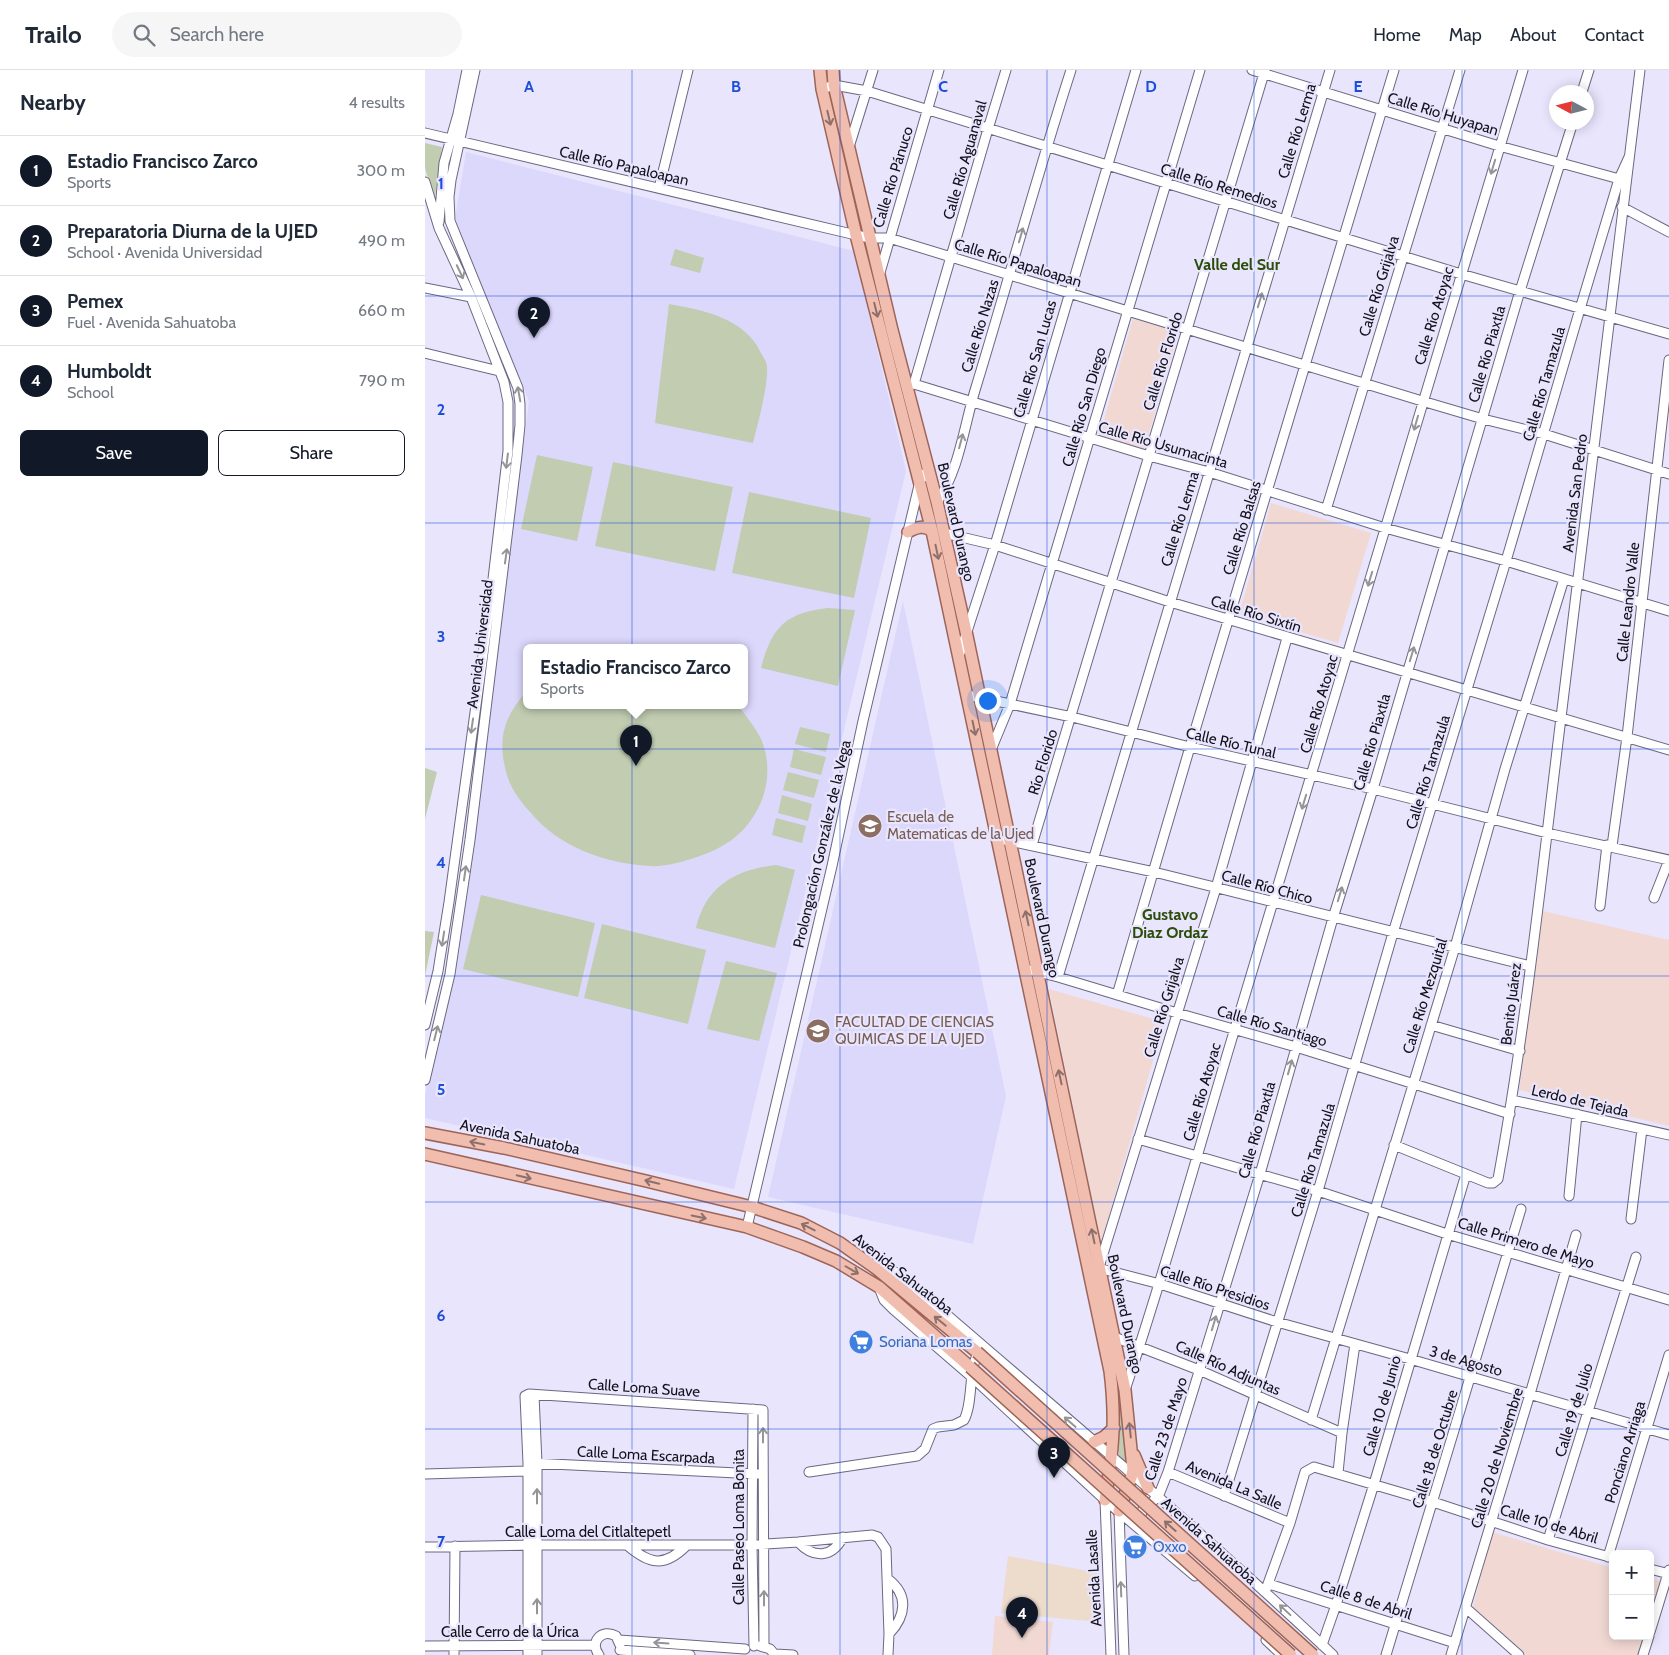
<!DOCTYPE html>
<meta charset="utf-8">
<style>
:root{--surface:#fff;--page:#f6f6f7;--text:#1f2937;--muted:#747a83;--line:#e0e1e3;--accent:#111827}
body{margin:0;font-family:Cabin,sans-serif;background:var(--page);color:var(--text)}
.controls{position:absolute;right:15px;bottom:15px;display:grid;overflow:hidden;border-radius:8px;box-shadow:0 2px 12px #0003}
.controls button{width:45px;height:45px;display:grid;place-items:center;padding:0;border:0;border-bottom:1px solid var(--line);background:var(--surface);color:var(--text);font:25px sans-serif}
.compass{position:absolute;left:1124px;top:15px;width:45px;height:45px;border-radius:50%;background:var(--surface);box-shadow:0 2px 12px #0003;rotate:277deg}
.you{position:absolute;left:562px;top:630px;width:18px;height:18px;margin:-12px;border:4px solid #fff;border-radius:50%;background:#1a73e8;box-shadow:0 0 0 8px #1a73e833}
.badge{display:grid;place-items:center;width:32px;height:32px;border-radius:50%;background:var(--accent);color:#fff;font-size:16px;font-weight:700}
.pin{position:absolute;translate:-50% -41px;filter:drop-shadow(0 1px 2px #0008)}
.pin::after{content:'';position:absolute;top:26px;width:18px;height:15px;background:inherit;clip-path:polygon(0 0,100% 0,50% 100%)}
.popup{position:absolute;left:98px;top:574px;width:225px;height:65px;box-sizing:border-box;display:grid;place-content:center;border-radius:8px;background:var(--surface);filter:drop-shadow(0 1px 4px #0005);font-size:16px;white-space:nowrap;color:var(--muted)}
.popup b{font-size:19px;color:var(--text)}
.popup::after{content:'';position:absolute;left:50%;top:100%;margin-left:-10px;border:10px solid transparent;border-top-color:var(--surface)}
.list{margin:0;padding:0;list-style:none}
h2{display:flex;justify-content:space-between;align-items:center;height:65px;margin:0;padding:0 20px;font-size:21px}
h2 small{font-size:16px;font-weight:400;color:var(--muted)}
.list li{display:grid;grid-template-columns:32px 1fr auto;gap:15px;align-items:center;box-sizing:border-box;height:70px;padding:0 20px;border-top:1px solid var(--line)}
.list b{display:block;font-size:19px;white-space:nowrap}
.list p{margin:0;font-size:16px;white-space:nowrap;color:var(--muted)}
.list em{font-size:16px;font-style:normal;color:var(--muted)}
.actions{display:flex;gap:10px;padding:15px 20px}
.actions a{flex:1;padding:11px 0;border:1px solid var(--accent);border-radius:8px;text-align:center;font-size:18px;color:var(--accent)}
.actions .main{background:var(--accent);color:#fff}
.icon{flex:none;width:28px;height:28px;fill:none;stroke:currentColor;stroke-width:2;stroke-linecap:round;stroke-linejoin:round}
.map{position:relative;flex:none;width:1244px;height:1585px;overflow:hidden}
header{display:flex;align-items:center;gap:30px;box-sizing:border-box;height:70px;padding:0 25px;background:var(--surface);border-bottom:1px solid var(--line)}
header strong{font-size:24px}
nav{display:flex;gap:28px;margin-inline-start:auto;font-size:18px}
.search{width:350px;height:45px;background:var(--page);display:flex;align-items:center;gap:12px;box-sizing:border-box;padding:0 18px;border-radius:28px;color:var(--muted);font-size:19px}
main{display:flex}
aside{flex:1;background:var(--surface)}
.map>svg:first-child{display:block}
</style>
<header>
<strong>Trailo</strong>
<div class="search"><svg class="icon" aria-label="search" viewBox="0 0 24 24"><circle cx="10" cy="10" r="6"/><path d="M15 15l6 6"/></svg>Search here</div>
<nav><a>Home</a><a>Map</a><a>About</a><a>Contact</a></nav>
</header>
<main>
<aside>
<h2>Nearby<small>4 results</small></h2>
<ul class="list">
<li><span class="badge">1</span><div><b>Estadio Francisco Zarco</b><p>Sports</p></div><em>300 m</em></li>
<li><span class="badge">2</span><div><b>Preparatoria Diurna de la UJED</b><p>School · Avenida Universidad</p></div><em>490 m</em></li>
<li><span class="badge">3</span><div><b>Pemex</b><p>Fuel · Avenida Sahuatoba</p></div><em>660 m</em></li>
<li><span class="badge">4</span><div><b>Humboldt</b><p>School</p></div><em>790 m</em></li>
</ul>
<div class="actions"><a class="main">Save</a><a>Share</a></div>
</aside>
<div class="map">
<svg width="1244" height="1585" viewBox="0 0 1244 1585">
<rect width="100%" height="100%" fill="#e8e5fd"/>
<path fill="#dbd8fc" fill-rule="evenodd" d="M41,82L429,181L481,401L309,1119L0,1048V1024L31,896L104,331L29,154ZM102,577H320V635H102Z
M478,531L581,1026L548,1174L343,1127Z"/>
<path fill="#f2d8d3" d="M708,248L754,262L719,380L674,367Z
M846,433L946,463L913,573L814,544Z
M1118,841L1244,870V1056L1094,1020Z
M624,919L739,952L676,1173Z
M1067,1462L1188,1498V1566H1219L1213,1585H1102L1048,1537Z
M1225,1508L1235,1511L1225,1544Z
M570,1546L628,1552L624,1585H567Z"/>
<path fill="#eddbcb" d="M583,1486L674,1503L675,1552L576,1543Z"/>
<path fill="#c1ccb1" d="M0,73L17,77L10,126H8L0,98Z
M250,179L279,188L275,203L245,195Z
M244,234C278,240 320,248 336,283C338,287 342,292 342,297C343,317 333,353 328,373L230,353Z
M112,385L168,397L152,471L96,459Z
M188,392L308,417L290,501L170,476Z
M324,422L446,448L429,528L307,503Z
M403,538L430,540L413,616L336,598C347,557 360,543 403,538Z
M102,621V635H313C321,646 330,657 336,669C345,689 344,713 336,732C323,762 302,777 272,787C257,792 240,797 224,796C180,793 134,777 106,743C96,732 86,719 82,705C72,671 78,647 102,621Z
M550,632L578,764L549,633Z
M375,657L405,664L401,682L370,674Z
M369,679L401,687L396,705L365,697Z
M0,698L12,702L0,749Z
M363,702L394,710L389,728L358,720Z
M357,725L387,734L383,751L353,743Z
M351,748L381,756L377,773L347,765Z
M351,795L370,800L350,878L271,858C281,816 310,800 351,795Z
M56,825L170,853L153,927L38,899Z
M177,854L281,880L263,954L159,928Z
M0,861L9,862L0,906Z
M301,891L352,903L334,971L282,959Z
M686,1273L700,1351L701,1391L699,1395L694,1393V1342L683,1276Z"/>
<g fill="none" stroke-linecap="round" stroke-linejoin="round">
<defs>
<path id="minor" d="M827,0L1074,76L1198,110
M397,19L409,15L442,21L1036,204L1244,264
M1157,22L1164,0
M0,63L431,165L445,168H464L997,331L1058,349L1119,364L1244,404
M424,77L448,0
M0,112L14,158L46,227L79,312L83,332V381L66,526L24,832L13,901L0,955
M234,118L263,0
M1197,137L1244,162
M14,152L19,93L33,44L42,0
M454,206L514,0
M0,218L46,227
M0,283L74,301
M489,314L724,386L784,402L960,458L1081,491L1244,541
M484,315L489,314L563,59L581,0
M512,432C535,399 539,355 551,317C583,212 612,105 646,0
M901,440L1035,0
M519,463L570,475L745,532L1244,680
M534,586L570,475L711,0
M542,625L647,647L765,677L948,719L1122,763L1244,790
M566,680L585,634L775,0
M580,770L729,802L1105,896
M607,775L840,0
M1187,776L1202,667L1244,290
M1229,828L1244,790
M1175,836L1182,775
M600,899L633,907L752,943L871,977L1085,1044
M633,907L905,0
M692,925L765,677L969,0
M1006,955L1095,981
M0,1010L25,904L45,770L92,385L95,355V334L93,318L25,151L24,127L26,110L50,0
M1087,1030L1244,1065
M713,1069L893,1121L1022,1164L1244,1230
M969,1075L1063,1113H1068L1073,1109C1100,961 1116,812 1134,664C1161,442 1188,221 1215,0
M1144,1126L1152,1044
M1206,1149L1217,1059
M322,1157L407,796L438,651L495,411L503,400
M669,1197L735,1214L852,1252L985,1289L1244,1365
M674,1197L791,818L862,568
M452,1199L470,1202L487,1215C629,1337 772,1457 908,1585
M455,1220L459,1230L468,1239L548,1308L680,1430L770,1506
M684,1265L774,1300L917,1363
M700,1320C741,1199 774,1077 811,955C908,637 1000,318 1098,0
M109,1325L112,1393V1585
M328,1339L327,1475L329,1576
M886,1350L1030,877L1080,699L1139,509
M106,1393L333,1404
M384,1402L492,1386L500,1379L508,1359L513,1357L529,1355L539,1350C550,1329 541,1291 558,1279
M743,1402L865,1453
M913,1403L917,1363L930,1274
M0,1404L103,1401
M799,1426L893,1121L968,863L1081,491L1155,239L1194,109L1204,87
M680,1430L686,1585
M694,1441L699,1585
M716,1460L715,1448L718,1439L733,1427L743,1402L835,1104L908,848L948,719L1095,221L1148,52
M1123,1470L1211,1187
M373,1472C389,1489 407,1488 418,1467
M202,1475C224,1494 239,1498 261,1476
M0,1477L112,1475H327L373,1472L447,1465L453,1467L461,1479L464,1564L463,1585
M1183,1487L1244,1285
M1225,1499L1244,1504
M463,1509C484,1525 481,1546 464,1564
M844,1514L1030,1573
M840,1522L865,1453L880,1402L889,1397L1008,1432L1123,1470L1188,1488
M1041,1538L1094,1585
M1225,1562L1244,1500
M194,1570L320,1579
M841,1570L857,1585
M897,1575L911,1535L949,1414L1041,1104
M0,1576L170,1575
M335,1576L345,1579L350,1585
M195,1580L265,1585
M350,1584L368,1585
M29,1585L30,1476
M103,1585V1393L100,1326L104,1324L338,1340L339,1576
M174,1585C164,1572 177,1558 191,1566L195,1575
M961,1585L1096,1139
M1026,1585L1105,1324L1151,1165
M1218,1585L1224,1566"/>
<path id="major" d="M395,0L397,19L431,165L507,461L685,1301C691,1349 688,1383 680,1430
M408,0L409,15L467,260L512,432L542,566L700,1320L708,1399L707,1405L694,1441
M483,462C492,457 499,455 507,461
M0,1063L79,1078L221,1111L327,1137L376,1153L415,1173L452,1199L552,1282
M0,1084L322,1157L378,1177L411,1191L454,1217L545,1297
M669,1372L679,1367L689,1358
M709,1385L723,1418"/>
</defs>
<use href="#minor" stroke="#6b6881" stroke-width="11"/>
<use href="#major" stroke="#9d6558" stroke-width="14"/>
<use href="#minor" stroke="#fff" stroke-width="9"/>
<use href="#major" stroke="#f1bdae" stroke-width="11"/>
<defs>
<path id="major-bridge" d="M552,1282L888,1585
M545,1297L866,1585"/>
</defs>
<use href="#major-bridge" stroke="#9d6558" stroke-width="14" stroke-linecap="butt"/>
<use href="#major-bridge" stroke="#f1bdae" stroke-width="11"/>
</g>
<defs><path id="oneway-shaft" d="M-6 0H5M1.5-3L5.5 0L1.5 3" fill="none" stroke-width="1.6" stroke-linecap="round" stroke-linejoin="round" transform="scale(1.25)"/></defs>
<g stroke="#8d706c">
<use href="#oneway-shaft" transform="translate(404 48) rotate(77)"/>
<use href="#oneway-shaft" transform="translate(451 240) rotate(76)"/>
<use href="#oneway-shaft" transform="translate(512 482) rotate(78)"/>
<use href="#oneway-shaft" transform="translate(549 658) rotate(78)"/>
<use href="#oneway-shaft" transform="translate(602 848) rotate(-102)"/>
<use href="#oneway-shaft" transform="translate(635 1007) rotate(-102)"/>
<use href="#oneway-shaft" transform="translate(52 1073) rotate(-169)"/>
<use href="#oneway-shaft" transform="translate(99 1107) rotate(13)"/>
<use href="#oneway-shaft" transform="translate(227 1112) rotate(-166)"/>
<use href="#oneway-shaft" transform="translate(274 1147) rotate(12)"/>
<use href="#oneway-shaft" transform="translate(383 1157) rotate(-153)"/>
<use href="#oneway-shaft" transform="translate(668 1166) rotate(-102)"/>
<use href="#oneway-shaft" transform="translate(427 1200) rotate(30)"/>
<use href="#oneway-shaft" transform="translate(515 1251) rotate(-141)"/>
<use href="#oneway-shaft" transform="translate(705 1360) rotate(-96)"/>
<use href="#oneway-shaft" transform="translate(745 1456) rotate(-138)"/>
</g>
<g stroke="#959499">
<use href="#oneway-shaft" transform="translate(1068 97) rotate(107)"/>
<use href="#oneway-shaft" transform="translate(596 165) rotate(-74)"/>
<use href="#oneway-shaft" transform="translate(35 202) rotate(65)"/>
<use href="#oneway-shaft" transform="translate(835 230) rotate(-73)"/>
<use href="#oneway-shaft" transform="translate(94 324) rotate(-100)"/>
<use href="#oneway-shaft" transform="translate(991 353) rotate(106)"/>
<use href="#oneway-shaft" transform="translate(536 371) rotate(-75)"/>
<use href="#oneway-shaft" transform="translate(82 391) rotate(97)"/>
<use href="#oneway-shaft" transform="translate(81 486) rotate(-82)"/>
<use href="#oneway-shaft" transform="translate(945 509) rotate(107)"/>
<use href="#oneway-shaft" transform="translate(987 584) rotate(-73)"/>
<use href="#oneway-shaft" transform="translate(47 656) rotate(98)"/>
<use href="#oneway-shaft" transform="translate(879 732) rotate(107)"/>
<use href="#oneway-shaft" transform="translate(40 803) rotate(-82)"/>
<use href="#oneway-shaft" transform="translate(915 824) rotate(-73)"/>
<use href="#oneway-shaft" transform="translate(18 869) rotate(99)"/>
<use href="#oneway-shaft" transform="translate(11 963) rotate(-76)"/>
<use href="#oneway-shaft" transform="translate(865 997) rotate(-74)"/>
<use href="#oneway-shaft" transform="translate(789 1253) rotate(-73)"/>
<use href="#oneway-shaft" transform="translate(645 1352) rotate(-139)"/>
<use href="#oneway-shaft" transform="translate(338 1365) rotate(-90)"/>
<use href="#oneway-shaft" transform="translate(112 1426) rotate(-90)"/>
<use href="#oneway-shaft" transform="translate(696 1519) rotate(-92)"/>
<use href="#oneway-shaft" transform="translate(339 1528) rotate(-90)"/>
<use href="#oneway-shaft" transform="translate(112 1536) rotate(-90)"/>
<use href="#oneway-shaft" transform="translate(860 1540) rotate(-137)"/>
<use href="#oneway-shaft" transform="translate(236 1573) rotate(-176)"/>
</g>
<path fill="none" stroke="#1d4ed8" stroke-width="1" stroke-opacity="0.55" d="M207,0V1585M415,0V1585M622,0V1585M829,0V1585M1037,0V1585M0,226H1244M0,453H1244M0,679H1244M0,906H1244M0,1132H1244M0,1359H1244"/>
<defs>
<symbol id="school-disc" viewBox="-11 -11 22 22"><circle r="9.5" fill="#8d6e63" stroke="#e8e5fd"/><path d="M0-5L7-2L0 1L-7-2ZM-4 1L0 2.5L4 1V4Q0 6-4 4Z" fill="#fff"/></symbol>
<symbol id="supermarket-disc" viewBox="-11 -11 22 22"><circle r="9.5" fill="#3f7fe0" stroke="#e8e5fd"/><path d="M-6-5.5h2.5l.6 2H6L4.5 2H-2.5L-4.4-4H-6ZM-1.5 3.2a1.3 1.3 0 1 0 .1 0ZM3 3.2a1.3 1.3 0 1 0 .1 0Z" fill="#fff"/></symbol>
</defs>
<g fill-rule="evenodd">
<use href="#school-disc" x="431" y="742" width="28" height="28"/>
<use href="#school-disc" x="379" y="947" width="28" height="28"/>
<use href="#supermarket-disc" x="422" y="1258" width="28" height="28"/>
<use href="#supermarket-disc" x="696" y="1463" width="28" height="28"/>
</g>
<g text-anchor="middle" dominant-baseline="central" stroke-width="4.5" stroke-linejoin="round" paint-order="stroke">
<g font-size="15" fill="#13121c" stroke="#e8e5fd">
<text transform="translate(1018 44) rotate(17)">Calle Río Huyapan</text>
<text transform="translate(872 61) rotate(-73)">Calle Río Lerma</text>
<text transform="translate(540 90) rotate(-74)">Calle Río Aguanaval</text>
<text transform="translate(199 96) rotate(13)">Calle Río Papaloapan</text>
<text transform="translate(468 107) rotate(-73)">Calle Río Pánuco</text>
<text transform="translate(794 116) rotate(17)">Calle Río Remedios</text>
<text transform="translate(593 193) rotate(17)">Calle Río Papaloapan</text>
<text transform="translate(954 216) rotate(-73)">Calle Río Grijalva</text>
<text transform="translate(1009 246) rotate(-73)">Calle Río Atoyac</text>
<text transform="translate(555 256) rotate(-73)">Calle Río Nazas</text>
<text transform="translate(1062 284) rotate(-74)">Calle Río Piaxtla</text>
<text transform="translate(610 289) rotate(-74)">Calle Río San Lucas</text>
<text transform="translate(738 291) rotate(-73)">Calle Río Florido</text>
<text transform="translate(1119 314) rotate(-74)">Calle Río Tamazula</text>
<text transform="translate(659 337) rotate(-74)">Calle Río San Diego</text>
<text transform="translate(738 375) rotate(16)">Calle Río Usumacinta</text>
<text transform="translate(1150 423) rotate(-83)">Avenida San Pedro</text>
<text transform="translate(755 449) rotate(-73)">Calle Río Lerma</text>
<text transform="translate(531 452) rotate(77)">Boulevard Durango</text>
<text transform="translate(817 458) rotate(-73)">Calle Río Balsas</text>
<text transform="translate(1203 532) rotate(-84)">Calle Leandro Valle</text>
<text transform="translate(831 544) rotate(17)">Calle Río Sixtín</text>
<text transform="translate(55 574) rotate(-83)">Avenida Universidad</text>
<text transform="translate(894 634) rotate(-74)">Calle Río Atoyac</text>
<text transform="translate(947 672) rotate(-74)">Calle Río Piaxtla</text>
<text transform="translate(806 673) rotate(13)">Calle Río Tunal</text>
<text transform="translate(618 692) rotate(-73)">Río Florido</text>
<text transform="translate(1003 702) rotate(-73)">Calle Río Tamazula</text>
<text transform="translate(397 774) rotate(-77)">Prolongación González de la Vega</text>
<text transform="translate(842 817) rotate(15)">Calle Río Chico</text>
<text transform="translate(617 848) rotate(78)">Boulevard Durango</text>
<text transform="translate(1000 926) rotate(-73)">Calle Río Mezquital</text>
<text transform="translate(1086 934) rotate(-83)">Benito Juárez</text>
<text transform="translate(739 937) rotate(-73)">Calle Río Grijalva</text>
<text transform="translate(847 956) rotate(16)">Calle Río Santiago</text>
<text transform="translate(777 1022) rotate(-74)">Calle Río Atoyac</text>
<text transform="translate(1155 1031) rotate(13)">Lerdo de Tejada</text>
<text transform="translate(832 1060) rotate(-74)">Calle Río Piaxtla</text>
<text transform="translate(95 1067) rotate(12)">Avenida Sahuatoba</text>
<text transform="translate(888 1090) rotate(-73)">Calle Río Tamazula</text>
<text transform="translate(1101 1173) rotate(17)">Calle Primero de Mayo</text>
<text transform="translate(478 1204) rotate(38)">Avenida Sahuatoba</text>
<text transform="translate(790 1218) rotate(18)">Calle Río Presidios</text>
<text transform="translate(700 1244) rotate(78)">Boulevard Durango</text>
<text transform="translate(1041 1291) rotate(16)">3 de Agosto</text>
<text transform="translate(803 1298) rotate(24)">Calle Río Adjuntas</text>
<text transform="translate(219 1318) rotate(4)">Calle Loma Suave</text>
<text transform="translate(957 1336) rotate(-74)">Calle 10 de Junio</text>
<text transform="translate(1149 1340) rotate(-73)">Calle 19 de Julio</text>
<text transform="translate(741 1359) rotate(-72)">Calle 23 de Mayo</text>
<text transform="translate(1010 1379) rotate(-73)">Calle 18 de Octubre</text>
<text transform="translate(1200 1382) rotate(-73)">Ponciano Arriaga</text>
<text transform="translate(221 1385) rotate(3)">Calle Loma Escarpada</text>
<text transform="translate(1072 1388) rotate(-73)">Calle 20 de Noviembre</text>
<text transform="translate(809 1415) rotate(23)">Avenida La Salle</text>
<text transform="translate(1124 1454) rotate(17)">Calle 10 de Abril</text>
<text transform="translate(314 1457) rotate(-90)">Calle Paseo Loma Bonita</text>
<text x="163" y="1462">Calle Loma del Citlaltepetl</text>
<text transform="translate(784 1471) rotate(42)">Avenida Sahuatoba</text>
<text transform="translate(669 1508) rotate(-93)">Avenida Lasalle</text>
<text transform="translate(941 1530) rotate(18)">Calle 8 de Abril</text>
<text x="85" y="1562">Calle Cerro de la Úrica</text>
</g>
<g font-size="15" fill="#785e54" stroke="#e8e5fd" text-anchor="start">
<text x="462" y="747">Escuela de<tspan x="462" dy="17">Matematicas de la Ujed</tspan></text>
<text x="410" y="952">FACULTAD DE CIENCIAS<tspan x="410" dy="17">QUIMICAS DE LA UJED</tspan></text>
</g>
<g font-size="15" fill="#366cbe" stroke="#e8e5fd" text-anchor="start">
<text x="454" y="1272">Soriana Lomas</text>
<text x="728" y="1477">Oxxo</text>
</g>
<g font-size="16" font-weight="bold" fill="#2c4d09" stroke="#e8e5fd">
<text x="812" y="194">Valle del Sur</text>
<text x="745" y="844">Gustavo<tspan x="745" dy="18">Diaz Ordaz</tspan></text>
</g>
</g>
<g font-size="16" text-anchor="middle" font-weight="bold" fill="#1d4ed8" stroke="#e8e5fd" stroke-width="4.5" stroke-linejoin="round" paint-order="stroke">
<text x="104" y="22">A</text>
<text x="311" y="22">B</text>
<text x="518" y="22">C</text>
<text x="726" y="22">D</text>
<text x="933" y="22">E</text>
<text x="16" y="119">1</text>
<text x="16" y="345">2</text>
<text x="16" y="572">3</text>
<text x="16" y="798">4</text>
<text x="16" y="1025">5</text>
<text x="16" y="1251">6</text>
<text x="16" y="1477">7</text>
</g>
</svg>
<div class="controls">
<button>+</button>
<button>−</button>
</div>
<svg class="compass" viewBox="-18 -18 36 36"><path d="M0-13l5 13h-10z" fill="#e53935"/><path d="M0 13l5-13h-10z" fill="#747a83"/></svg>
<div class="you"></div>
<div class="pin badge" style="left:211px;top:696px">1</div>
<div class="popup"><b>Estadio Francisco Zarco</b>Sports</div>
<div class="pin badge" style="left:109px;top:268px">2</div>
<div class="pin badge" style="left:629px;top:1408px">3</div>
<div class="pin badge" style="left:597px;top:1568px">4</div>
</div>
</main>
